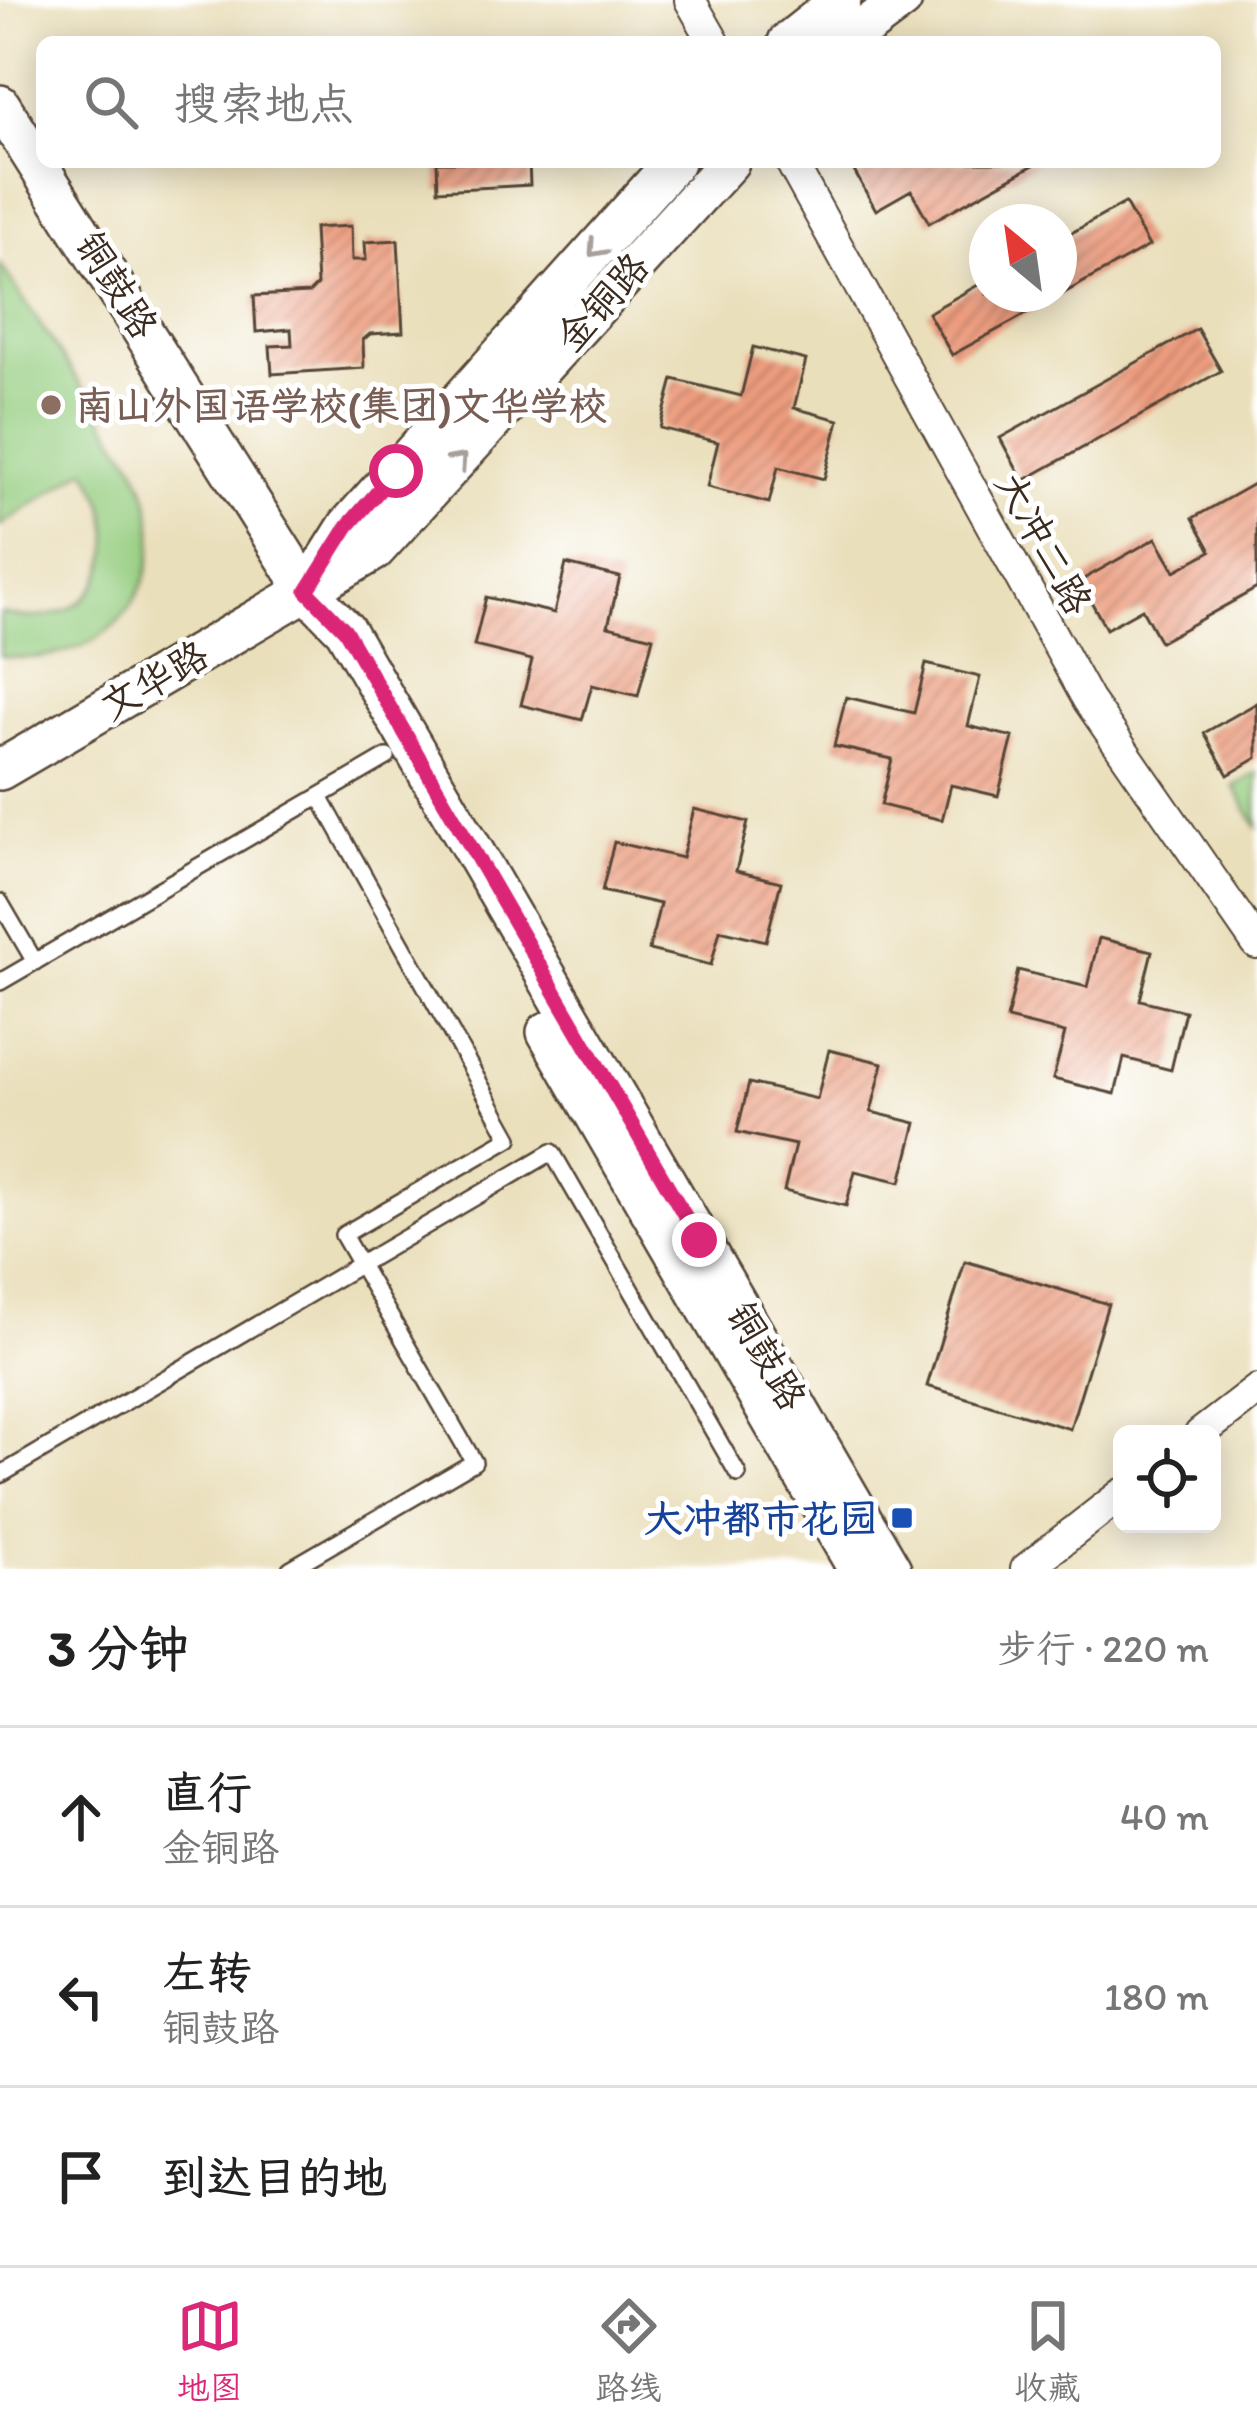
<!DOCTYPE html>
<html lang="zh">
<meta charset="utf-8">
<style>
:root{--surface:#fff;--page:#f2f2f2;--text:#222;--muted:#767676;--line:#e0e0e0;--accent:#db2777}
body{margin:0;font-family:Itim,"LXGW WenKai TC",sans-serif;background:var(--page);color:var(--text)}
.controls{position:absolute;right:36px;bottom:36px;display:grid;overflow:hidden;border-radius:18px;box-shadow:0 6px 30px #0003}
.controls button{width:108px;height:108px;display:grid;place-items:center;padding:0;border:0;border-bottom:3px solid var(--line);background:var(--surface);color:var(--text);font:60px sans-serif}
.compass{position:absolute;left:969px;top:204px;width:108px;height:108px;border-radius:50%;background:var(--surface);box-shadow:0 6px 30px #0003;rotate:331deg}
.stop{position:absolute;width:36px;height:36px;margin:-27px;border:9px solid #db2777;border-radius:50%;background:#fff}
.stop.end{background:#db2777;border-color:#fff;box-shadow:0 3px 12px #0008}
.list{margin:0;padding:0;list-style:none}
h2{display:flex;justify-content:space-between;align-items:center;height:156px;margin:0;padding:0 48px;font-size:51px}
h2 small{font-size:39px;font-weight:400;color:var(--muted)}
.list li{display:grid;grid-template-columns:78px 1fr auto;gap:36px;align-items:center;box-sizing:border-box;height:180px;padding:0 48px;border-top:3px solid var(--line)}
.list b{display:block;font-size:45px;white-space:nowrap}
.list p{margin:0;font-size:39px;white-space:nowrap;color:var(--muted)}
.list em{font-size:39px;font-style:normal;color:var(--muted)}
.icon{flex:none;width:66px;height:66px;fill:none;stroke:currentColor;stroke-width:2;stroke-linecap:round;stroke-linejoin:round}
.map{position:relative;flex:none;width:1257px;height:1569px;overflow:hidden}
.search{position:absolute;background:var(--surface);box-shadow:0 6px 30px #0003;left:36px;right:36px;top:36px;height:132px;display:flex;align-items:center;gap:30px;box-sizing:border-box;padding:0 42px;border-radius:18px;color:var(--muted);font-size:45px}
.sheet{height:696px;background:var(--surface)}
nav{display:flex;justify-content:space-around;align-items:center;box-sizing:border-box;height:168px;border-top:3px solid var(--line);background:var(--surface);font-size:33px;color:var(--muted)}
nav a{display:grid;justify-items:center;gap:6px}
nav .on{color:var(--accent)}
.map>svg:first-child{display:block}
</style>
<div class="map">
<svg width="1257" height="1569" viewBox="0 0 1257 1569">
<defs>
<pattern id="building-hatch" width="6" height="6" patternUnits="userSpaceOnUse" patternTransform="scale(3)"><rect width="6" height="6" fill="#ed9c7e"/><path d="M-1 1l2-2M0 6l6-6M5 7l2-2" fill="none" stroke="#c17f67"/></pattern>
</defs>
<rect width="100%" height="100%" fill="#fff"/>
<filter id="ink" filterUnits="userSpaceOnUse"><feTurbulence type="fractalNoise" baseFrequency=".00833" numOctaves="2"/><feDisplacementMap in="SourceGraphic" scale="24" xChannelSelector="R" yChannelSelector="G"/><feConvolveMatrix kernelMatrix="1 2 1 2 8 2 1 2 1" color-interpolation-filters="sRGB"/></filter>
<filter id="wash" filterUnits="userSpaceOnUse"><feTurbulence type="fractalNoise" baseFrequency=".004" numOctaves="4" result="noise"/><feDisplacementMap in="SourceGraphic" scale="48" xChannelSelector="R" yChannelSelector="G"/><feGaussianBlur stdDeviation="2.7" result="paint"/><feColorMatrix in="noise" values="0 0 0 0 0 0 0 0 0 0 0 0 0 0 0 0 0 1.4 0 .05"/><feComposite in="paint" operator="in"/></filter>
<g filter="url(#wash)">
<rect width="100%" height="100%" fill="#eadfbb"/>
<path fill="#96ce81" stroke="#687c50" stroke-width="3" d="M0,264L135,466C187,569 116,673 0,656V613C99,638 137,544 86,469L0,526Z
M1257,773V827L1234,786Z"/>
<g id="blocks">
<path fill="url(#building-hatch)" d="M437,162H529L530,185L438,190Z
M849,162H1039L929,223L911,190L876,210Z
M1125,203L1149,246L952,355L928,313L987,280V294H1059V240Z
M351,226L352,260H366L365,242L398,240L403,332L370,334L363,340L364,368L272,374L270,346L292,345L291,329L256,332L254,296L309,293L317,285L314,228Z
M1197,329L1221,371L1023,481L1000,438Z
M753,347L806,360L794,408L839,420L824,479L778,467L769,503L707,487L718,442L660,428L673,379L741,396Z
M1257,482V588L1160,642L1142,609L1106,629L1080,581L1156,538L1175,571L1211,551L1193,518Z
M566,564L620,577L608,626L653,637L638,696L592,685L582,720L521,705L532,660L474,646L486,597L554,613Z
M926,664L980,677L968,726L1013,737L998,796L951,785L942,820L881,805L892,759L834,746L846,697L914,713Z
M1257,703V758L1228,775L1204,733Z
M694,809L748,822L736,871L781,882L766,941L720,930L711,965L649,950L660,904L602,891L614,842L682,858Z
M1099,938L1152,951L1140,1000L1185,1011L1171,1070L1124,1058L1115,1094L1053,1079L1065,1033L1007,1019L1018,970L1087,987Z
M829,1050L883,1063L871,1112L916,1123L901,1182L855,1171L846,1206L784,1191L795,1145L737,1132L749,1083L817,1099Z
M965,1261L1108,1304L1070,1429L927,1386Z"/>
</g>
</g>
<g filter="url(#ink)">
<use href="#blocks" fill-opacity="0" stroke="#554536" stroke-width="3"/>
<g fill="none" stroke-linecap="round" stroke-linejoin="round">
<defs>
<path id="lane" d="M0,902L35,962
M0,982L387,757
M0,1475L552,1152L738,1474
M290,1569L474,1462L343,1235L510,1138L320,797"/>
<path id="street" d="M690,0L714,42
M791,162L1088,700L1257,944
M1200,1434L1257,1390
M1026,1569L1122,1494"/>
<path id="secondary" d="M788,42L841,0
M846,42L902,0
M0,105L307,591L345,630L891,1569
M311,585L348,526L674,162
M0,770L374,551L729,162
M547,1032L858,1569"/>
</defs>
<use href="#lane" stroke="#554536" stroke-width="20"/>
<use href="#street" stroke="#554536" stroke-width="34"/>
<use href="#secondary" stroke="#554536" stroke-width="44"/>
<use href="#lane" stroke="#fff" stroke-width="15"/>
<use href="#street" stroke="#fff" stroke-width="30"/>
<use href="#secondary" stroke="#fff" stroke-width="39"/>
</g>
<defs><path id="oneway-chevron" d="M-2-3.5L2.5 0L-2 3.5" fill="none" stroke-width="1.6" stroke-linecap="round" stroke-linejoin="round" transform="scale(3)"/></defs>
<g stroke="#a79f9a">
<use href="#oneway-chevron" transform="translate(596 249) rotate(132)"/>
<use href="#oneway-chevron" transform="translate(459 461) rotate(-48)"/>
</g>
</g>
<g fill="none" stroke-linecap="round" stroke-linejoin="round" filter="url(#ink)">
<path stroke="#db2777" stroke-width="15" d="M396,471L348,526L307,591L345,630L699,1240"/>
</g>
<circle fill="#8d6e63" stroke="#fff" stroke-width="4.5" cx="51" cy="405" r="12"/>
<rect fill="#1a4fb4" stroke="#fff" stroke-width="4.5" x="890" y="1506" width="24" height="24" rx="6"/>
<g text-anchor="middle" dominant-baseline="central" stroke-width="10" stroke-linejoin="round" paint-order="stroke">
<g font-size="39" fill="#3b2a1e" stroke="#fff">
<text transform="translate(117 285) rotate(58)">铜鼓路</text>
<text transform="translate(602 302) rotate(-48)">金铜路</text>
<text transform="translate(1044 543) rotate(61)">大冲二路</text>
<text transform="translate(154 680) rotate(-30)">文华路</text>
<text transform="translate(767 1356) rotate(60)">铜鼓路</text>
</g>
<g font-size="39" font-weight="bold" fill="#785e54" stroke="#fff" text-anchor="start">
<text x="75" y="405">南山外国语学校(集团)文华学校</text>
</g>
<g font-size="39" font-weight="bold" fill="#164399" stroke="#fff" text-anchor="end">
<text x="878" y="1518">大冲都市花园</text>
</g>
</g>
</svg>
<div class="controls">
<button><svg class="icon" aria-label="locate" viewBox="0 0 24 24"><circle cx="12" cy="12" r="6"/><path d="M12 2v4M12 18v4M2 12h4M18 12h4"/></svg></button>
</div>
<svg class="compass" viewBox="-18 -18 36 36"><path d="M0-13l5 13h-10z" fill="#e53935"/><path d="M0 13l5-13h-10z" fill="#767676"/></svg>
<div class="stop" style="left:396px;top:471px"></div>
<div class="stop end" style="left:699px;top:1240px"></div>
<div class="search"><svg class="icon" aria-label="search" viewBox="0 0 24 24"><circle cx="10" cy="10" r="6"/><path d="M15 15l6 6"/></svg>搜索地点</div>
</div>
<section class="sheet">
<h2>3 分钟<small>步行 · 220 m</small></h2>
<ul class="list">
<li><svg class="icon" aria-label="ahead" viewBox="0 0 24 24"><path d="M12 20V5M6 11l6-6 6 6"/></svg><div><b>直行</b><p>金铜路</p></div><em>40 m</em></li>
<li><svg class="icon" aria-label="left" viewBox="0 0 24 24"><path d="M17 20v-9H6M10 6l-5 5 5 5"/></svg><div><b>左转</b><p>铜鼓路</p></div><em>180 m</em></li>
<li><svg class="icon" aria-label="arrive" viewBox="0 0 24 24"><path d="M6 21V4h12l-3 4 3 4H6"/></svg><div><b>到达目的地</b></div></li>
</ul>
</section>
<nav>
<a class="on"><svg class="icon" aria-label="map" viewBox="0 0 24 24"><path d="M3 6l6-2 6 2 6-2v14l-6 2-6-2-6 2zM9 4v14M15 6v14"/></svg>地图</a>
<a><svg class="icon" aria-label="directions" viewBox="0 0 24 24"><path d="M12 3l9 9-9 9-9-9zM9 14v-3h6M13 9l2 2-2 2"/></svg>路线</a>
<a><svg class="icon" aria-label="saved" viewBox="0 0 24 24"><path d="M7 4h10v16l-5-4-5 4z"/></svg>收藏</a>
</nav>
